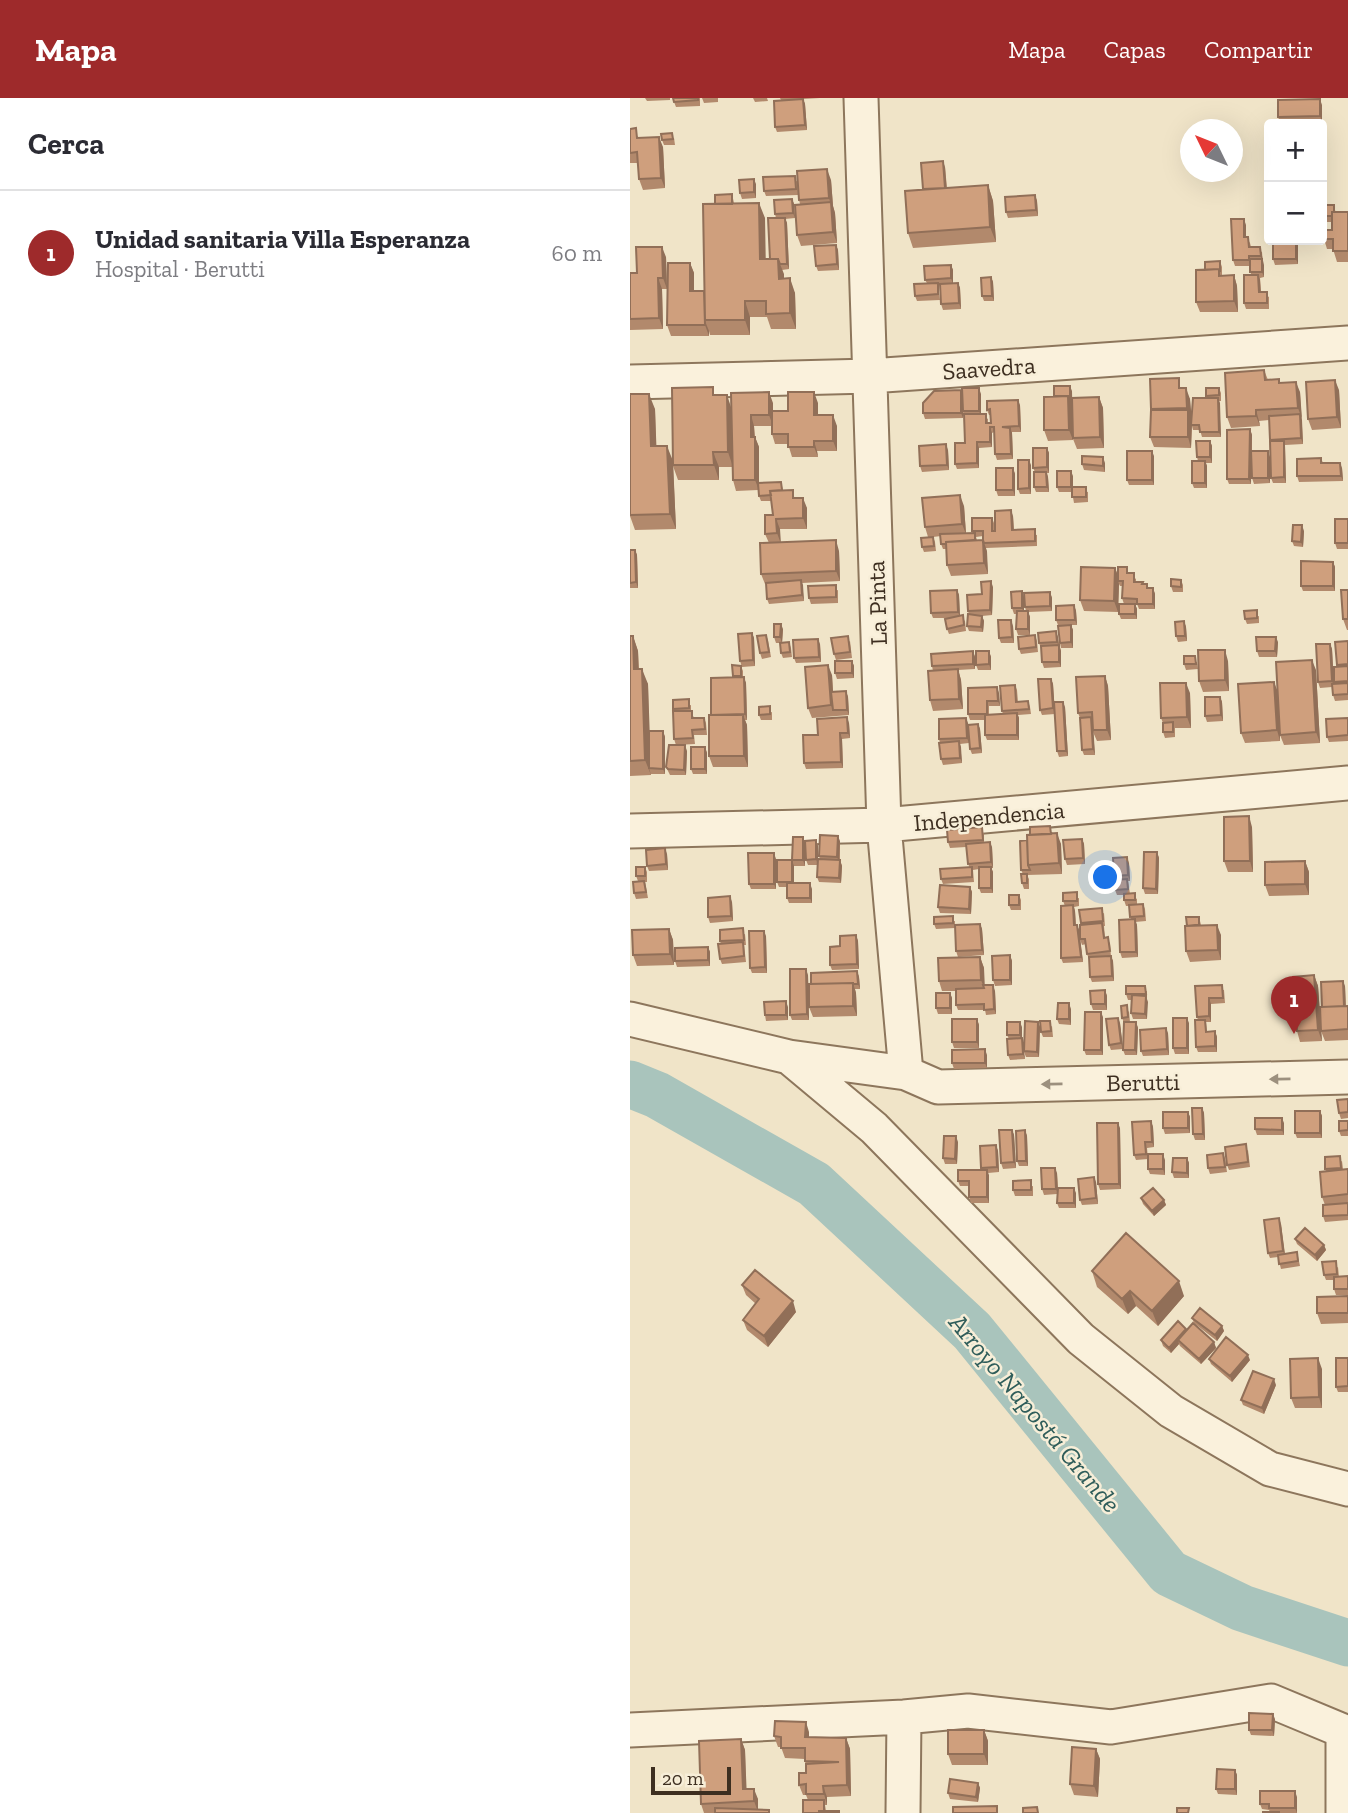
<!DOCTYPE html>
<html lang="es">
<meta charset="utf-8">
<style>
:root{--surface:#fff;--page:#f2f2f3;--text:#2b2b33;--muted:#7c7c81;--line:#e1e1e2;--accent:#9e2a2b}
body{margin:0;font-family:"Zilla Slab",serif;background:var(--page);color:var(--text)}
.controls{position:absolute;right:21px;top:21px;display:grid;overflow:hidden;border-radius:7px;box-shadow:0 7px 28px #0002}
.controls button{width:63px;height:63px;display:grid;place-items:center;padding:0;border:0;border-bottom:2px solid var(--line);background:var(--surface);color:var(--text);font:35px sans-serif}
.compass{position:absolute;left:550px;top:21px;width:63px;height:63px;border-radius:50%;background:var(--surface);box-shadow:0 7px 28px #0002;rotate:313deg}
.scale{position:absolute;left:21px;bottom:18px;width:80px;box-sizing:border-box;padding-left:7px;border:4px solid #3d2e20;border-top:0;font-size:19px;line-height:24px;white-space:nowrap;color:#3d2e20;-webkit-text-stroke:5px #f7eed8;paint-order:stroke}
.you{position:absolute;left:476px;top:780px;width:24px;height:24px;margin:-18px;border:5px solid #fff;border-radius:50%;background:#1a73e8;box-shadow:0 0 0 10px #1a73e833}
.badge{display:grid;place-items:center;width:46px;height:46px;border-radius:50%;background:var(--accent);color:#fff;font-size:23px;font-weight:700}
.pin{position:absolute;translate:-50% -58px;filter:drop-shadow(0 2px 4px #0008)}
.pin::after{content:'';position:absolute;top:37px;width:24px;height:21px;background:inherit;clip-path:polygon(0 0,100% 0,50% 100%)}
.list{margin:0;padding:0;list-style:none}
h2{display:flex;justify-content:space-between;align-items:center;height:91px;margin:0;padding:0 28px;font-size:30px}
h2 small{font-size:23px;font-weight:400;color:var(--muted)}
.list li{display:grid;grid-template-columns:46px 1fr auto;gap:21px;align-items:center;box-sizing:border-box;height:126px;padding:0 28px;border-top:2px solid var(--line)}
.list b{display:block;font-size:26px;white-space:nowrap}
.list p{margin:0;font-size:23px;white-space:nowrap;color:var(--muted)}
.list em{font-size:23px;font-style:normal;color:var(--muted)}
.map{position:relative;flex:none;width:718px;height:1715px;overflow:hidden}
header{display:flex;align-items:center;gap:42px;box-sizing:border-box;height:98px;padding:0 35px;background:var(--accent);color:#fff}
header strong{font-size:33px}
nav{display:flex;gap:38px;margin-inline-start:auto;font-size:24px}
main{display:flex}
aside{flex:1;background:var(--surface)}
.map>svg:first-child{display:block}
</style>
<header>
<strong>Mapa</strong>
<nav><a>Mapa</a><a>Capas</a><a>Compartir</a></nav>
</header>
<main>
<aside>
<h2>Cerca<small></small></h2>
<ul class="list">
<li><span class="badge">1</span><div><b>Unidad sanitaria Villa Esperanza</b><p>Hospital · Berutti</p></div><em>60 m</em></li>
</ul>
</aside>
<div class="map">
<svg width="718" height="1715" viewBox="0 0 718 1715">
<rect width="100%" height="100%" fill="#f0e4c8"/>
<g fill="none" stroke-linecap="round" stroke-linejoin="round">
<path stroke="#a9c4bc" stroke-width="47" d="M0,986L27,997L184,1086L342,1233L539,1475L612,1510L718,1545"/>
<defs>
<path id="minor" d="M231,0L254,727L276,975L308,989L718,979
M0,284L240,278L718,245
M0,733L254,727L718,685
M0,921L159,959L244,1030L451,1241L541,1313L640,1371L718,1391
M159,959L276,975
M0,1632L274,1619L338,1613L481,1629L641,1603L718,1635
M713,1635V1715
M273,1715L274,1619"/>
</defs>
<use href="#minor" stroke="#8d765c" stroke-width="37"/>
<use href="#minor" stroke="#faf1dc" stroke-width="33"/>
</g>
<path fill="#b2896c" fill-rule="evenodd" d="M15,0H40V2L17,3Z
M70,0V8L46,9L44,4Z
M72,0H88V4L74,5Z
M123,0H137L138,3L125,4Z
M150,0H190L173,1L175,6L177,32L147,34L145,29L151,2Z
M692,7V23L650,24L648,19Z
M0,31L9,40L33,49L35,90L13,92L9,81L8,65H0Z
M44,40L45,47H34L32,42Z
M315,69L317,90L358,87L363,103L366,144L283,150L278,135L293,92Z
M201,82L203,108L205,115L207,145L171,148L167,137L170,106L168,97L136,98L134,93L167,83Z
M126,86V100L112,101L110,95Z
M102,96L104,105L135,120V161H140L146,120L145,116L162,101L164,106L165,120L155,121L157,125L159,171L152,172L154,180L165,195L166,231H141L137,219H120V237H80L79,233V238H41L37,227L60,165L64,175V193H74L85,106Z
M405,97L407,103L408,118L378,120L376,114Z
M692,107L706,113V114H718V164H707L703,151H697L694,141L702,132V124H692Z
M616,127V139L620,145L621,149L632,154L634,179L630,180L631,194L639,199V211H616L614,205L621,177L620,168H605L603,162Z
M643,142H668V166L645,167L643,161Z
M206,147L208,152L209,172L188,173L186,168Z
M36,159L37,191H32L33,231L0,232V175H7Z
M590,163L592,169V178L604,177L607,188L608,214H570L566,204L575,172Z
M321,167L323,172V185H328L330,190L331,211L313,212L311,206L310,186L308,187L310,202L287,203L285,198L297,185L295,182Z
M361,179L363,184L364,203H354L352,198Z
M634,272L638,282L651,285L670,294L673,346L655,347L656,385H643L641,380L639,322L629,323L630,328L601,330L597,319Z
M552,290L560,301L561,322L576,300V298L589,290L591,295V303H589L591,339H572L570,332H563L562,328L561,350L524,349L520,339L521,311Z
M709,292L711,330L682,332L678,321Z
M442,293V300L469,299L473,310L474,350L447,351L443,341V342L418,343L414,332L424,298Z
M0,296L25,311L26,348L43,363L86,297L101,310L143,305V313H158L188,305V317L207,328V353H187L188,359H162L158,346H145L142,336V328H124L125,339L129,349V385L151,384L153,392L166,400L177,410V431H150V445L209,453L210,483L172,485L174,503L139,506L137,501L136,486H135L131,476L139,445L135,436L143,417L142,403H131L129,398L128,392L106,393L103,382L102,369H89V382H48L43,368L46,431L5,432L0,418Z
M351,296V316L358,321V325H361V317H359L357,312L390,307L391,334H382L383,361L367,362L365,356L364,334L362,335V349L349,350V370L327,371L325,366L335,345L334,318L333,314V320L295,321L293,315Z
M620,331L622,337V353L640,359V385L624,386L622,380L621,363V386H599L597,381Z
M580,343L582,348V365H576L577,368V390H564L562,385L568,363L567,359Z
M417,350L419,355V375H417L418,379L419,394H406L404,389L405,374L403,370Z
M318,352L319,372L292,374L290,368Z
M524,358V387H499L497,382Z
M691,360L693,365L712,370L713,383L669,384L667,378Z
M475,365V374L454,372L452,366Z
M401,367V396H390L388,391Z
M383,370L385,376V398H368L366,392Z
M443,378V389L458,394V404L444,405L442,394H429L427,389Z
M334,408L336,435H343L342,433L362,420L364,425V433L383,418L384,432L407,437V448L356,450L358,476L321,478L317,467L316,451H313L311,446V438L303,439L305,444L306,453L294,454L292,449L298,439L295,429ZM353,438V442H347L346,439Z
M718,421V451H707L705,445Z
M674,433L673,449L664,448L662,443Z
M0,452H5L7,457L8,490H0Z
M703,464L705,469V493H673L671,488Z
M485,470L488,477L499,475L506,481V484L517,486L518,490H523L525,496V511H509L507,506H505L507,511V521H491L489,516L494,506L492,500L493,488H490L489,486L488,514L454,513L450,502Z
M551,482L553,487V494H543L541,488Z
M363,489L362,517L352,518L354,523L353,534L339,533L337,528L339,517L338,513L352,496Z
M208,492V505L181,506L179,500Z
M327,492L329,497L330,518L335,523L336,533L319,536L317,531L320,520H303L301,515Z
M718,492V532H717L713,521Z
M392,493L394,499V513H396L395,509L420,494L422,500V513L398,514L400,519V537H388L386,531L387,516H384L382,510Z
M444,507L446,513L447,527H441L443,532V550H431L430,545L435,527H428L426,522Z
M629,518V525L617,526L615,521Z
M554,523L556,529L557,543L548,544L546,538Z
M383,528L384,545H371L369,540Z
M153,531L152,545L159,544L161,550L162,559L153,560L151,555L150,545H146L144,539Z
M426,533L431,553V569L414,570L412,564L411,550L409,545Z
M122,535L124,540L125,568L112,569L110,563Z
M136,537L138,542L141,559L132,561L130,555Z
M405,537L407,543L408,554L391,556L389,551Z
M0,538H3L8,553L9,571L18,586L19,633H33L35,639V676H21V677L0,678Z
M220,543L222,560L206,562L204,556Z
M718,543V602L705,603L703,597L702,589L690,590L688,584L700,546L702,551L704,586L705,585L707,567Z
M648,544L647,559H629L627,553Z
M190,546L191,564L166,565L164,560Z
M343,553L345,559V571L328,572L331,582L333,611L303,613L300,602L303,573L302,568Z
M359,553L361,559V572H348L346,567Z
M222,563L224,568V580L207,581L205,575Z
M598,563L599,593L573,594L569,583Z
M567,564L568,571L556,572L554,566Z
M111,568L113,573V579L116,585L117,622H115L117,627L118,669H83L79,658L81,617L104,580L103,578Z
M686,572L690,645L654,647L650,637V643L615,645L611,635L648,594Z
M202,577L203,594L216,593L218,599L219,617L182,620L178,610Z
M475,578L478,588L481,642L467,643L463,634L465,657H454L452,652L450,620L448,615Z
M421,581L423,586L425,616L412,617L410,612Z
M385,587L387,592L388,604L398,603L400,609L401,616L388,617L389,620V642H357L355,637V622H340L338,616L369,595L370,608H359V617L373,616L372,613Z
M560,595L561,630H545V639L535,640L533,634V625L531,620Z
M590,599L592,604L593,623L577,624L575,618Z
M61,607V613L64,620H74L76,625L77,637H64L65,646L46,647L44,641L43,611Z
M435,609L438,658L429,659L427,653Z
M142,614V622H131L129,617Z
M718,620V643L699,644L697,639Z
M219,625L220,640L212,641L213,670L176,671L174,665L188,637Z
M338,625L339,645L330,646L332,665L313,667L311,661L310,645L309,641Z
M348,626L350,631L352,655L342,656L340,651Z
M75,649L77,655V676H63L61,671Z
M57,653L56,677H40L36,669Z
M622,729L623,774H598L594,763Z
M422,734L431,746L432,776L397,777L399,781V791H394L392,785L393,776L391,772L397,742Z
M354,735V744L362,749L363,770H361L363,774V795H351L349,790V771L343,772L344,784L313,786L311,781L339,769L336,749L320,750L318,744Z
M173,739L175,745V768H164V785L182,791V805H159L157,800V789H149L147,784L162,762Z
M452,741L454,746L455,766L437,767L435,761Z
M186,742L188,748V761H190L189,758L210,743V762L212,768L211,785L189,784L187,779V767H178L176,762Z
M527,754L529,760L528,796H515L513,790Z
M37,756L38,772L19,773L17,768Z
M146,761V791H121L119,786Z
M675,763L679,774V797L639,798L635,787Z
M499,765L500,783H498L500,796L507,801V806H513L515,811L516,823L505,824L507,827L508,859L492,860L490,854L501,822L499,808H496L494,802V797H487L485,792V782L484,778Z
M15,769L17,774V784H15L18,800L6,801L4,795L8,783L6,778Z
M340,789L342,794L341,816L310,815L308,809Z
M389,797L391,802V812H381L379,807Z
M449,800V808L444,809L445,813L446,827H447L449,832L453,864L433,865L431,860L435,808L433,803Z
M102,804L103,823L80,825L78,819Z
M474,815L475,828H474L475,840L480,845L481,859L483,863L484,883L462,884L460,879L459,861L457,856L456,846L452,847L450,841L451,825Z
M569,819L571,827L591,837V862L560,864L556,853L557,828Z
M325,823V827L350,826L352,831L354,857L328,859L326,853L325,830L306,831L304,826Z
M39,831L43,842L44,867L7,868L3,857Z
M115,836L116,847H114L116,864L92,866L90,861L91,846L90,843Z
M226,837L228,843L229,871L202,872L200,867L210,848Z
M136,838L137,875H122L120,870Z
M78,849L80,854V868L47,869L45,863Z
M380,857L382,863V887L365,888L363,882Z
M350,859L354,870V887L365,893L366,916L356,917L355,912H328L326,907V893H312L309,883Z
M227,873L229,879L230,891H225L226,895L227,918L183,919L179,909Z
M178,877L179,922H162L160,917Z
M684,877L688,888L691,931L692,909L715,888L716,908H718V942L695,943L691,933L692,943L670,944L667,933Z
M565,888L594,892L595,905L581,906V924H576L577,934L585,933L587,939V954H568L566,949L568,922L567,919Z
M475,892L477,898V912H463L461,906Z
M517,893V921H503L501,915V902H498L496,896Z
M320,895L322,900V916H308L306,910Z
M158,909V922L136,923L135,917Z
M441,911V927L429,926L427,921Z
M499,913L500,924H506L508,930L507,957H495L493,952L494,925L492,920Z
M473,919V957H456L454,952Z
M347,921L349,927V950H324L322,944Z
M408,924L410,929L409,959H396L394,954L395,961L380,962L378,957L379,941L377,937L392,929V942L394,952Z
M490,925L493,951L481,952L479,947Z
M559,925V956H545L543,950Z
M422,928L423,939H413L411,934Z
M538,935L539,957L513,958L511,953Z
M357,957V970L324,971L322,965Z
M718,1001V1020L711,1021L709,1015Z
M572,1010L574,1015L575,1042H565L563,1036Z
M690,1013L692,1018V1040H667L665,1035Z
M558,1014L560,1019V1035L535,1036L533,1030Z
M521,1023L523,1029L524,1049L517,1050L518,1061L506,1062L504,1057Z
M718,1023V1038H711L709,1033Z
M654,1025V1037H627L625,1031Z
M490,1030L491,1091L470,1092L468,1086Z
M382,1032L384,1037L386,1070L373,1071L371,1065Z
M395,1032L397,1038L398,1068H389L387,1063Z
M328,1044L327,1066H315L313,1060Z
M366,1047L368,1053L369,1074L358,1075L359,1105H341L339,1099V1088H330L328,1083L351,1072V1070Z
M618,1052L620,1069L599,1072L597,1067Z
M593,1055L595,1060L597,1074L580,1076L578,1070Z
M557,1060L559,1065V1080H544L542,1074Z
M535,1062V1077L520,1076L518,1071Z
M712,1063L713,1071H718V1122L695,1124L693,1118L695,1107L692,1099L696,1073L695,1071Z
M427,1075L428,1090L446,1095V1110H429L427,1105V1096L414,1097L412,1091Z
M466,1084L468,1106L452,1107L450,1102Z
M403,1088V1098H385L383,1092Z
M511,1100L534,1102L536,1107L524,1118L513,1106Z
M651,1126L655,1156L667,1154L670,1168L651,1171L648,1159L640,1160L638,1155Z
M665,1141L694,1147L696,1152L687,1163L667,1146Z
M708,1169L709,1179L718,1178V1197H706L704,1191V1182H696L694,1177Z
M462,1173L554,1198L528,1228L506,1208L498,1216L467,1189Z
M112,1187L166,1214L138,1249L117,1232L113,1222L126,1206L116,1197Z
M718,1198V1225L691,1226L687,1215Z
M562,1220L592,1228L594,1233L587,1243L564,1225Z
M557,1233L584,1244L586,1250L571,1266L550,1248L549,1246L541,1255L533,1248L531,1242Z
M718,1260V1294H708L706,1289Z
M579,1261L620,1262L602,1284L581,1266Z
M692,1271V1310H665L661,1300Z
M646,1287L634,1316L613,1307L611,1302Z
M645,1621L644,1638L621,1637L619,1632Z
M354,1632L358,1643V1667H322L318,1656Z
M179,1634V1639L216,1640L220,1651L221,1698L197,1699V1707H195L196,1713L173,1715L178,1702L176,1697H173L169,1687L176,1675L175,1661L155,1660L151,1649H148L144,1638Z
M111,1641L115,1652L116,1691L128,1701V1711L140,1715H74L71,1706Z
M466,1651L470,1661L468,1699L444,1697L440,1686Z
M605,1672L607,1677V1697L588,1696L586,1691Z
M348,1685L350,1690L348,1704L320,1701L318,1695Z
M667,1699V1715H633L640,1714L639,1712L632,1711L630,1706Z"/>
<path fill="#916f58" d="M173,1L175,6L177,32L175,27Z
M690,1L692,7V23L690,18Z
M29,39L33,49L35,90L31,80Z
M313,63L315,69L317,96L315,90Z
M197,71L201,82L203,108L205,115L207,145L203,134L201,107L199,100Z
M124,81L126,86V100L124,94Z
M358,87L363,103L366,144L360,129Z
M405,97L407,103L408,118L406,112Z
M162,101L164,106L165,120L163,115Z
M129,105L135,120L136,176L130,161Z
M155,120L157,125L159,171L157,166Z
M614,121L616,127V145L614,139Z
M666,142H668V166L666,161Z
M206,147L208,152L209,172L207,166Z
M32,149L36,159L37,191L33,180Z
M630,149L634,167V179L632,174Z
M148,161L154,176V196L149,181Z
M60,165L64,175V204L60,193Z
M321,167L323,172V186L321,180Z
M604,177L607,188L608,214L604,203Z
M628,177L630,182L631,199L629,194Z
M361,179L363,184L364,203L362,198Z
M28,180L32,191L33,231L29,220Z
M160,180L165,195L166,231L160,215Z
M328,185L330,190L331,211L329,205Z
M115,203L120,219V237L115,222Z
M75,223L79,233V238L75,227Z
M705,282L709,292L711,330L707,319Z
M666,284L670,294L672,321L668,310Z
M440,288L442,293L443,342L439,332L438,298Z
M349,290L351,296V318L349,313Z
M556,290L560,301L562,323L561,350L558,339V312Z
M331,292L333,298V320L331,315Z
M139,294L143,305V328L139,317Z
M184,294L188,305V328L184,317Z
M19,296L25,311L27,364L21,348Z
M97,297L102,312L103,369L98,354Z
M469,299L473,310L474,350L470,339Z
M588,300L590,305L591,339L589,334Z
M388,302L390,307L391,334L389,328Z
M626,312L629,323L630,328L626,318Z
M670,316L672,322L673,346L671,340Z
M121,317L124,328L125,350L121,339Z
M203,317L207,328V353L203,343Z
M360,329L362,335V349L360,344Z
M380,330L382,335L383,361L381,356Z
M620,331L622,337L621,386L619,381Z
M125,339L129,349V392L125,382Z
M184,343L187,353L188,359L184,349Z
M580,343L582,348V365L580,359Z
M654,343L655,348L656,385L654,379Z
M347,344L349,350V370L347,365Z
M316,346L318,352L319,372L317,367Z
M37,348L43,363L46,431L40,416Z
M417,350L419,355V375L417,369Z
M522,353L524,358V387L522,382Z
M638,353L640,359V385L638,380Z
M83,354L89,369V382L84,367Z
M473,359L475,365V374L473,368Z
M399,362L401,367V396L399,390Z
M575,363L577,368V390L575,385Z
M710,365L712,370L713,383L711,378Z
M383,370L385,376V398L383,392Z
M441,373L443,378V394L441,389Z
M416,374L418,379L419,394L417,389Z
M330,397L334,408L336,436L332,426Z
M173,400L177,410V431L173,420Z
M381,412L383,418L384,437L382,432Z
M146,421L150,431L151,446L147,435Z
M672,427L674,433L673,449L671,444Z
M206,442L209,453L210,483L206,473Z
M353,442L357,453L358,476L354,465Z
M5,452L7,457L8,490L6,484Z
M703,464L705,469V493L703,488Z
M485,470L489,481L488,483L489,486L488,514L484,503Z
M171,482L173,487L174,503L172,497Z
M361,483L363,489L362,517L360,512Z
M523,490L525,496V511L523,506Z
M327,492L329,497L330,519L328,514Z
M392,493L394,499V515L392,510Z
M420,494L422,500V513L420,508Z
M505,506L507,511V521L505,516Z
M444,507L446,513L447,527L445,522Z
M398,513L400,519V537L398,531Z
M352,518L354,523L353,534L351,529Z
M381,522L383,528L384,545L382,539Z
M554,523L556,529L557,543L555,538Z
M151,526L153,531L152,545L150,539Z
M441,527L443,532V550L441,544Z
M426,533L428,539L429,549V547L431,553V569L429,564V549L427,544Z
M122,535L124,540L125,568L123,562Z
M3,538L8,553L9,587L4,571Z
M646,539L648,544L647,559L645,553Z
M188,541L190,546L191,564L189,559Z
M700,546L702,551L704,589L702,583Z
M595,552L598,563L599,593L595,582Z
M343,553L345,559V571L343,566Z
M359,553L361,559V572L359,566Z
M682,562L686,572L690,645L686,634Z
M222,563L224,568V580L222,575Z
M198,567L202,577L204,612H203L201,607Z
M12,571L18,586L21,670H19L21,677L15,662Z
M328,571L331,582L333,611L329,601Z
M475,578L478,588L481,642L477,632Z
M114,579L116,585L117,622L115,616Z
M421,581L423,586L425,616L423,610Z
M644,584L648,594L650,643L647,632Z
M556,585L560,595L561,630L557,619Z
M367,589L369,595L370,608L368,603Z
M216,593L218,599L219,617L217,612Z
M590,599L592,604L593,623L591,617Z
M433,604L435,609L438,658L436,653Z
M387,615L389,620V642L387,637Z
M113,617L117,627L118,669L114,658Z
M217,619L219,625L220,640L218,635Z
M461,619L463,625L465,657L463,651Z
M336,620L338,625L339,645L337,640Z
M348,626L350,631L352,655L350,650Z
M33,633L35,639V676L33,671Z
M210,635L212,641L213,670L211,664Z
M329,643L331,649L332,665L330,660Z
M55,647L57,653L56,677L54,672Z
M75,649L77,655V676L75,671Z
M619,718L622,729L623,774L620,763Z
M427,735L431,746L432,776L429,765Z
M208,738L210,743L209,764L207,759Z
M173,739L175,745V768L173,762Z
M452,741L454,746L455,766L453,760Z
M186,742L188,748V767L186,761Z
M360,744L362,749L363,770L361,764Z
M35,750L37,756L38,772L36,766Z
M527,754L529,760L528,796L526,791Z
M144,755L146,761V791L144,786Z
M497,759L499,765L500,783L498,777Z
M162,762L164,768V789L162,784Z
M210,762L212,768L211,785L209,780Z
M675,763L679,774V797L675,786Z
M361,769L363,774V795L361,790Z
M180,785L182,791V805L180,800Z
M340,789L342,794L341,816L339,811Z
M100,798L102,804L103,823L101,818Z
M443,807L445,813L446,832L444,827Z
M505,821L507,827L508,859L506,854Z
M350,826L352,831L354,857L352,852Z
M447,827L449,832L453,864L451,859Z
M587,827L591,837V862L588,852Z
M39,831L43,842L44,867L40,856Z
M134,833L136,838L137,875L135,869Z
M226,837L228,843L229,871L227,866Z
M78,849L80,854V868L78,862Z
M380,857L382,863V887L380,882Z
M481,858L483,863L484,883L482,878Z
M350,859L354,870L355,892L351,882Z
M176,871L178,877L179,922L177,916Z
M227,873L229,879L230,891L228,886Z
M684,877L688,888L692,943L688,932Z
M713,883L715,888L716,918L714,913Z
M223,885L226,895L227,918L223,908Z
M363,887L365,893L366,916L364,911Z
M475,892L477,898V912L475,906Z
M320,895L322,900V916L320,910Z
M516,898L518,904L517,921L515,916Z
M579,900L581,906V924L579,918Z
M156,903L158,909V922L156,917Z
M439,905L441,911V927L439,921Z
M471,914L473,919V957L471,952Z
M488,920L490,925L493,951L491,945Z
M557,920L559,925V956L557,950Z
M347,921L349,927V950L347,944Z
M390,924L392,929V942L395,961L393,956L390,937Z
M408,924L410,929L409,959L407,954Z
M506,924L508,930L507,957L505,952Z
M536,930L538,935L539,957L537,951Z
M585,933L587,939V954L585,948Z
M355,951L357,957V970L355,965Z
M572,1010L574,1015L575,1042L573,1036Z
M690,1013L692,1018V1040L690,1035Z
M558,1014L560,1019V1035L558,1030Z
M652,1020L654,1025V1037L652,1032Z
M521,1023L523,1029L524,1049L522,1044Z
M488,1025L490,1030L491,1091L489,1086Z
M382,1032L384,1037L386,1070L384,1064Z
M395,1032L397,1038L398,1068L396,1063Z
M326,1038L328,1044L327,1066L325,1061Z
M366,1047L368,1053L369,1074L367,1069Z
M533,1056L535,1062V1077L533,1071Z
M557,1060L559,1065V1080L557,1075Z
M425,1070L427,1075L428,1096L426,1091Z
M357,1072L359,1077V1105L357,1099Z
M464,1079L466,1084L468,1106L466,1100Z
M444,1090L446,1095V1110L444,1105Z
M534,1102L536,1107L524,1118L522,1113Z
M649,1120L651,1126L655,1158L653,1153Z
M694,1147L696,1152L687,1163L685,1157Z
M549,1183L554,1198L528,1228L522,1213Z
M500,1193L506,1208L498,1216L492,1201Z
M163,1203L166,1214L138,1249L134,1238Z
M592,1228L594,1233L587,1243L585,1237Z
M556,1231L558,1236L548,1242L549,1246L541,1255L539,1250Z
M584,1244L586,1250L571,1266L569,1261Z
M618,1257L620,1262L602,1284L600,1278Z
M688,1260L692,1271V1310L689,1299Z
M644,1281L646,1287L634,1316L632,1310Z
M643,1616L645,1621L644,1638L642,1632Z
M176,1624L179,1634V1650L175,1639Z
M354,1632L358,1643V1667L354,1656Z
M216,1640L220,1651L221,1698L217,1687Z
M111,1641L115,1652L117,1702L113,1691Z
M466,1651L470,1661L468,1699L464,1688Z
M605,1672L607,1677V1697L605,1691Z
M348,1685L350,1690L348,1704L346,1699Z
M193,1688L197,1699V1707L194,1696Z
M124,1691L128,1701V1714L124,1703Z
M665,1693L667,1699V1715L665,1710Z"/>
<path fill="#cf9f7d" stroke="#916f58" stroke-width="2" d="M43,0H68V2L44,4Z
M173,1L175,27L145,29L144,3Z
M690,1V18L648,19V2Z
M6,30L7,40L29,39L31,80L9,81L7,54L0,55V31Z
M42,35L43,41L32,42L31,36Z
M313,63L315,90L293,91L291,65Z
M197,71L199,100L169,102L167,73Z
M165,78L166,91L134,93L133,79Z
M124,81V94L110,95L109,82Z
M358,87L360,129L278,135L275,93Z
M102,96V106H85V97Z
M405,97L406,112L376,114L375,99Z
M162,101L163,115L145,116L144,102Z
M201,104L203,134L167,137L165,107Z
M129,105L130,161H148L149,181L160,180V215L136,216V203H115V222H75L73,106Z
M692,107H704V114H702V118H692Z
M702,114H718V153H703V141H694L693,132H702Z
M138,120H155L157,166H150L148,161H140Z
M601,121H614V139H618L619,149H630L631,158H619V162H603Z
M643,142H666V161H643Z
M206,147L207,166L186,168L184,148Z
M6,149H32L33,180H28L29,220L0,221V175H7Z
M620,161H632V174H620Z
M590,163V174L589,171L575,172V164Z
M38,165H60V193H74L75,227H37Z
M321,167V180L295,182L294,168Z
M589,171V178L604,177V203L566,204V172Z
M614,177H628L629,194H637V205H614Z
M361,179L362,198H352L351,180Z
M308,185V196L285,198L284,186Z
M328,185L329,205L311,206L310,186Z
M634,272L635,282L649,281V285L666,284L668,310L626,312V318L597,319L595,275Z
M549,280V290H556L557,310L521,311L520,281Z
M705,282L707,319L678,321L676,284Z
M424,288H440V303L438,298H424Z
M83,289V297H97L98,354H83L84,367H43L42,290Z
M332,290H349V313H333Z
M576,290H589V297L576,298Z
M331,292V315H293V305L304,293Z
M139,294V317H121V339H125V382H103L101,295Z
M158,294H184V317H203V343H184V349H158V336H142V313H158Z
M0,296H19L21,348H37L40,416L0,417Z
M438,298L439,332H414V299Z
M469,299L470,339L443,340L442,300Z
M563,300H588L589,334H570L569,327H561Z
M388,302L389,328L372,329L380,330L381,356H365L364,329H360V344H347V365L325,366V345H335L334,316H356V325H361L360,311L357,312V303Z
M521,312H558V339H520Z
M670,316L671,340L640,342L639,318Z
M620,331L619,381H597V332Z
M566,343H580V359H567Z
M640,343H654V379L641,380Z
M316,346L317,367L290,368L289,348Z
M403,350H417V369L403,370Z
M497,353H522V382H497Z
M621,353H638V380H622Z
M452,358L473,359V368L452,366Z
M691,360V365H710L711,378H667V361Z
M388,362H399V390L388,391Z
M562,363H575V385H562Z
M366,370H383V392H366Z
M427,373H441V389H427Z
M404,374H416L417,389H404Z
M151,384L152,392L140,393L141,397L129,398L128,385Z
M442,389H456V399H442Z
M163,392V400H173V420L146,421L147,435L135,436V417H143L140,393Z
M330,397L332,426L295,429L292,400Z
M381,412L382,432L405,431V443L354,445L353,442V445V433H342V420H362V433H365V413Z
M705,421H718V445H705Z
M663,427H672L671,444L662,443Z
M345,435V442L316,444V446H311L310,436Z
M303,439L304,448L292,449L291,440Z
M206,442V473L131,476L130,445Z
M353,442L354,465L317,467L316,444Z
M0,452H5L6,484L0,485Z
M671,463L703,464V488H671Z
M451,469L485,470L484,503L450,502Z
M488,469H497V475H504V484H513L512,486H517V490H523V506H507V501L492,500L493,483H488Z
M541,481L551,482V489L541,488Z
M171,482L172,497L137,501L136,485Z
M361,483L360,512L338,513L337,497L352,496L351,484Z
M206,487V499L179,500L178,488Z
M327,492L328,514L301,515L300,493Z
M711,492H718V521H713Z
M392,493V510H382L381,494Z
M420,494V508L395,509L394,495Z
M489,506H505V516H489Z
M444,507L445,522H426V508Z
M627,512V520L615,521L614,513Z
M387,513H398V531H386Z
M338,516L352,518L351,529L337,528Z
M333,517L334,527L317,531L315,521Z
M368,522H381L382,539L369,540Z
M554,523L555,538H546L545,524Z
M144,526H151L150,539H144Z
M441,527V544L430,545L428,528Z
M426,533L427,544L409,545L408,535Z
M122,535L123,562L110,563L108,536Z
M136,537L139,554L130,555L127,538Z
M405,537L406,549L389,551L388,539Z
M0,538H3L4,571H12L15,662L0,663Z
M218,538L220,554L204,556L201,540Z
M626,539H646L645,553H627Z
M188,541L189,559L164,560L163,542Z
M718,543V566L707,567L705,544Z
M159,544L160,554L151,555L150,545Z
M686,546H700L702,583L688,584Z
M429,547V564H412L411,548Z
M568,552H595V582L569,583Z
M343,553V566L302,568L301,556Z
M346,553H359V566L346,567Z
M554,558H565L566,566H554Z
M682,562L686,634L650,637L646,564Z
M205,563H222V575H205Z
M102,567L111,568V578H103Z
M198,567L201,607L178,610L175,569Z
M718,568V583L704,584V569Z
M328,571L329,601L300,602L298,573Z
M475,578L477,632H463L462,614L448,615L446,579Z
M114,579L115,616L81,617V580Z
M408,581H421L423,610L410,612Z
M644,584L647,632L611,635L608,586Z
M530,585H556L557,619L531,620Z
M718,585V596L703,597L702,586Z
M385,587L386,604L398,603L399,611L372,613L370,588Z
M367,589L368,603H357V616H338V590Z
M216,593L217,612H203L201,594Z
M575,599H590L591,617L575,618Z
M59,601V610L43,611V602Z
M424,604H433L436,653H427Z
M140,608V616L129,617V609Z
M43,613H62V620H74L75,631L62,632L63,640L44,641Z
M387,615V637H355V617Z
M79,617H113L114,658H79Z
M217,619L218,635H210L211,664L174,665L173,637H188L187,621Z
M461,619L463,651L452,652L450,620Z
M336,620L337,640L309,641V621Z
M718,620V637L697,639L696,621Z
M543,624V634H533V625Z
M348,626L350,650L340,651L338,627Z
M19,633H33V671L19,670Z
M329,643L330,660L311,661L309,645Z
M39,647H55L54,672L38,671L36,669Z
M61,649H75V671H61Z
M619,718L620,763H594V719Z
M420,728L421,736L400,737V729Z
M352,729L353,742L318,744L317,732Z
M427,735L429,765L398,767L397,737Z
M190,737L208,738L207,759L189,758Z
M163,739H173V762H162Z
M452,741L453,760L435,761L433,742Z
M186,742V761L176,762L175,743Z
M397,742L398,767L400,772H391L390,743Z
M360,744L361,764L338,766L336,746Z
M35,750L36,766L17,768L16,752Z
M514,754H527L526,791L513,790Z
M118,755H144V786H119Z
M497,759L498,777L484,778L483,760Z
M188,761L210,762L209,780L187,779Z
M147,762H162V784H147Z
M675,763V786L635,787V764Z
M6,769H15V778H6Z
M342,769V779L311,781L310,771Z
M349,769H361V790H349Z
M391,776H397V785H392Z
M497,781L498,791L485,792L484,782Z
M14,783L16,794L4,795L3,784Z
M157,785H180V800H157Z
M310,787L340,789L339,811L308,809Z
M447,794V803H433V795Z
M505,795V802H494V796Z
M379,797H389V807H379Z
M100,798L101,818L78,819V800Z
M513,806L514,818L500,819L499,807Z
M443,807L444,827H447L451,859L431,860V808Z
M472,810L473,823L451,825L449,812Z
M323,818V825L304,826V819Z
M556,819H569V827L557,828Z
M505,821L506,854H490L489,822Z
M472,825L474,840L478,839L480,853L457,856L455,841H450V827Z
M350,826L352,852L326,853L325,827Z
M587,827L588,852L556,853L555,828Z
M113,830L114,842L90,843V832Z
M39,831L40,856L3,857L2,832Z
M119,833H134L135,869L120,870Z
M226,837L227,866L200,867V849L210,848V838Z
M113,844L114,858L90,861L88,846Z
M78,849V862L45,863V850Z
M380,857V882H363L362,858Z
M481,858L482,878L460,879L459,859Z
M350,859L351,882L309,883L308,860Z
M160,871H176L177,916L160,917Z
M227,873L228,886H223V885L181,886V875Z
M684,877L688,932L667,933L663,879Z
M713,883L714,908L692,909L691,884Z
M223,885V908L179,909V886Z
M353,887H363L364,911L354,912V906L326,907V891L354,890Z
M592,887L593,900H579V918L567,919L565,888Z
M496,888H515L516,896H496Z
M475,892V906H461L460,893Z
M306,895H320V910H306Z
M502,897L516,898L515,916L501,915Z
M156,903V917H135L134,904Z
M428,905H439V921H427Z
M497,907L498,919L492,920L491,908Z
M718,908V931L691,933L690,909Z
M455,914H471V952H454Z
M488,920L491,945L479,947L476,921Z
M543,920H557V950H543Z
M322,921H347V944H322Z
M565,922H575L576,934L585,933V948L566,949Z
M395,923L408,924L407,954L394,953Z
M410,923H420L421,933L411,934Z
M377,924H390V937H377Z
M494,924H506L505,952H493Z
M536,930L537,951L511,953L510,932Z
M392,940L393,956L378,957L377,941Z
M355,951V965H322V952Z
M718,1001V1014L709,1015L707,1002Z
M562,1010H572L573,1036H563Z
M665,1013H690V1035H665Z
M533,1014H558V1030H533Z
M625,1020H652V1032L625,1031Z
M521,1023L522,1044H515L516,1056L504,1057L502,1024Z
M709,1023H718V1032L709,1033Z
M467,1025H488L489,1086H468Z
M369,1032H382L384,1064L371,1065Z
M395,1032L396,1063H387L386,1033Z
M314,1038H326L325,1061L313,1060Z
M616,1046L618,1064L597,1067L595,1049Z
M366,1047L367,1069L351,1070L350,1048Z
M593,1055L595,1069L578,1070L577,1057Z
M518,1056H533V1071H518Z
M710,1058L711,1070L695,1071V1059Z
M543,1060H557V1075L542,1074Z
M411,1070H425L426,1091H412Z
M718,1071V1096L692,1099L690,1074Z
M328,1072H357V1099H339V1083H328Z
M464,1079L466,1100L450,1102L448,1081Z
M401,1082V1092H383V1083Z
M428,1090H444V1105H427Z
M523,1090L534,1102L522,1113L511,1100Z
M718,1105V1117L693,1118V1107Z
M649,1120L653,1153L638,1155L634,1122Z
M675,1130L694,1147L685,1157L665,1141Z
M496,1135L549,1183L522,1213L500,1193L492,1201L462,1173Z
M667,1154L668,1163L649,1166L648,1157Z
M706,1163L707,1176L694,1177L692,1164Z
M125,1172L163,1203L134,1238L113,1222L129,1201L112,1187Z
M718,1178V1191H704V1179Z
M718,1198V1215H687V1199Z
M570,1210L592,1228L585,1237L562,1220Z
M548,1223L556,1231L539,1250L531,1242Z
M563,1225L584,1244L569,1261L548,1242Z
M596,1239L618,1257L600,1278L579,1261Z
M688,1260L689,1299L661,1300L660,1261Z
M706,1260H718V1288L706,1289Z
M623,1273L644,1281L632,1310L611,1302Z
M619,1615L643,1616L642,1632H619Z
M145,1623L176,1624L175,1639L216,1640L217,1687L193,1688L194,1696H176V1686L169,1687V1675H176V1666L209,1664L175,1663V1650H151V1639L144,1638Z
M318,1632H354V1656H318Z
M111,1641L113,1691H124V1703L71,1706L69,1643Z
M442,1649L466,1651L464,1688L440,1686Z
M587,1671L605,1672V1691H586Z
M320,1681L348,1685L346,1699L318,1695Z
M630,1693H665V1710H639V1706H630Z
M173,1702H194V1713H189V1715H173Z
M367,1708V1715H323V1709Z
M407,1709L408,1715H393V1710Z
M85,1710L139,1712V1715H85Z
M547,1710H559L558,1715H547Z
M189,1713H209V1715H189Z
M633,1714H649V1715H633Z"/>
<defs><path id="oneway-solid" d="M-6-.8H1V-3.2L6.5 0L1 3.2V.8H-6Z" transform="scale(1.75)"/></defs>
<g fill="#9c907e">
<use href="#oneway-solid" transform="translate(650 981) rotate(179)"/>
<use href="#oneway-solid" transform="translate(422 986) rotate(179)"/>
</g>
<g text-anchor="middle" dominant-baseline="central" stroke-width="5" stroke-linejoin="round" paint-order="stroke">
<g font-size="24" fill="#3d2e20" stroke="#f7eed8">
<text transform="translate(359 270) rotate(-4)">Saavedra</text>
<text transform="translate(247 505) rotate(-92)">La Pinta</text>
<text transform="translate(359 718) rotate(-5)">Independencia</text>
<text transform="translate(513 984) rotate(-1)">Berutti</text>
</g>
<g font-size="26" font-style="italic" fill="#2f5d5a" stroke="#f7eed8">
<text transform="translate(405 1315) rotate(50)">Arroyo Napostá Grande</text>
</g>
</g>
</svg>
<div class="controls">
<button>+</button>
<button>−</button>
</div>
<svg class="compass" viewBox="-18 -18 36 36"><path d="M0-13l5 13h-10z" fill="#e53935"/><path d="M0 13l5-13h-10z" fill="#7c7c81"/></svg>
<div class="scale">20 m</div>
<div class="you"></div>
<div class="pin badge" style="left:664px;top:936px">1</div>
</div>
</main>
